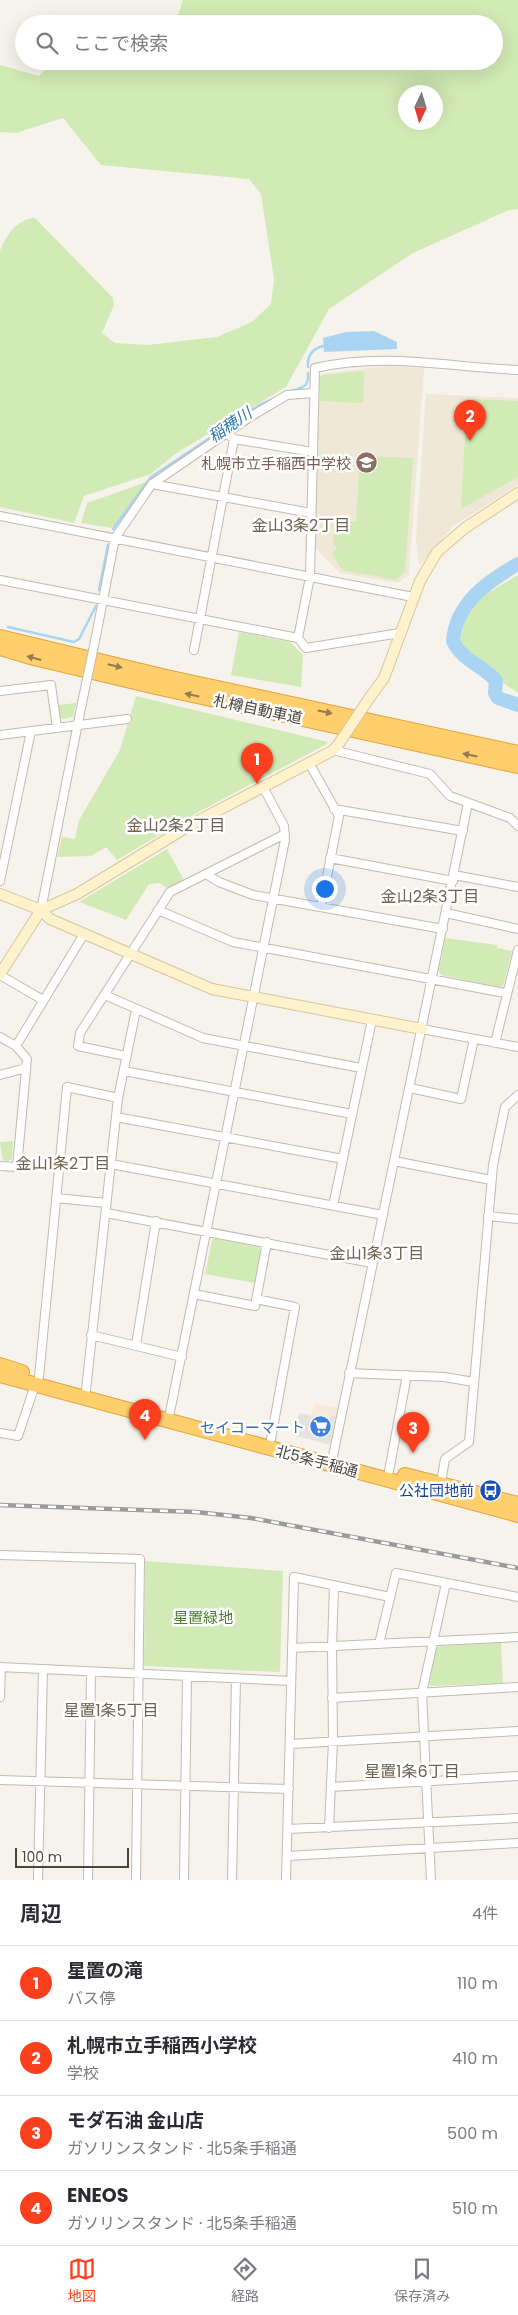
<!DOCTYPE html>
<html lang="ja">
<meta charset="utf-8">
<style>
:root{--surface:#fff;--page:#f2f2f3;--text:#2b2b33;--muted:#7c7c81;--line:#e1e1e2;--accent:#fc3f1d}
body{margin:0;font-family:Poppins,"Noto Sans JP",sans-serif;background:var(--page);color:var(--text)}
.compass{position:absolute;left:398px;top:85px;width:45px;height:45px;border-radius:50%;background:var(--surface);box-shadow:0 5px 20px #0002;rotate:184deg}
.scale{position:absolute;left:15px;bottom:12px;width:114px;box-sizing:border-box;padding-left:5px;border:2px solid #4b4439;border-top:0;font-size:14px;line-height:18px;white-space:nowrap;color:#4b4439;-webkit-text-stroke:4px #fff;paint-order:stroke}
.you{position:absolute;left:324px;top:888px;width:18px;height:18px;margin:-12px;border:4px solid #fff;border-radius:50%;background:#1a73e8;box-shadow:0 0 0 8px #1a73e833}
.badge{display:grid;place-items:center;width:32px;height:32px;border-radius:50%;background:var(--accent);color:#fff;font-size:16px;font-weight:700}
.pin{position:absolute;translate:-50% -41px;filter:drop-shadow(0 1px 2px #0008)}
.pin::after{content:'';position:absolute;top:26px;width:18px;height:15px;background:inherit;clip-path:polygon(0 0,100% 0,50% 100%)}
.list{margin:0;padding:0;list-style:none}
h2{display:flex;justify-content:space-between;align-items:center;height:65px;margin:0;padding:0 20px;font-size:21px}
h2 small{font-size:16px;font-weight:400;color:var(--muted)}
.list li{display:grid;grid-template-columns:32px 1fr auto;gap:15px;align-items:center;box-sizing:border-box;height:75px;padding:0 20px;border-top:1px solid var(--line)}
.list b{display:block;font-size:19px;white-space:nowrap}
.list p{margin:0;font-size:16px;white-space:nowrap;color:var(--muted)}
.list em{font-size:16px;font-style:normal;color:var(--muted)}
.icon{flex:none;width:28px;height:28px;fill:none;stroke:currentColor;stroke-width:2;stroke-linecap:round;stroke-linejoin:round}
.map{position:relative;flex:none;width:518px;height:1880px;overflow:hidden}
.search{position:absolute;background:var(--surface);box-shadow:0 5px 20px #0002;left:15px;right:15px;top:15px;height:55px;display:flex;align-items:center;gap:12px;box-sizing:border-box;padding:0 18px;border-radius:28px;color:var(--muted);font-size:19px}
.sheet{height:365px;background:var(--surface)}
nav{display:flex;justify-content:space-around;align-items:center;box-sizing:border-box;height:70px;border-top:1px solid var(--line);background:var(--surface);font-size:14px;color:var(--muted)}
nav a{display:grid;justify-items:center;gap:2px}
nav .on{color:var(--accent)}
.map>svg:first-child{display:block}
</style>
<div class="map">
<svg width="518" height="1880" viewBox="0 0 518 1880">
<rect width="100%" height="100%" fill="#f6f3ec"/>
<path fill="#f7ead8" d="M314,1403L339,1408L331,1445L294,1435L299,1413L311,1415Z"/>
<path fill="#efe8d6" d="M386,366L424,368L409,575L398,583L340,573L315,548L318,378L322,374Z
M426,394L518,398V485L453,526L419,566L416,540Z"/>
<path fill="#d2eab5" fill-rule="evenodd" d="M183,0H518V209L509,210L413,253L329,309L286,387L175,454L151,474L84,496L74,523L0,507V251C6,235 17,219 35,218L113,298L114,305L102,333L115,343L147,345L217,337L252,322L271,304L274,279L261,194L249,179L101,165L63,118L16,133L0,132V65L39,76L52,61H494V24H175ZM406,92H436V122H406Z
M361,371L364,373L363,403L320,401V378L323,375Z
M467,399L518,401V477L461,509Z
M360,456L413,458L405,572L396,580L342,570L332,553L337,548L333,543L335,521H356Z
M149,481L112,528L81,523L87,503Z
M518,575V693L502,682L492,667L473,657L460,640L466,616L479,598Z
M239,632L290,642L303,655L301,687L231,675Z
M136,696L328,742L325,745L191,816L117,860L106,847L91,856L57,857L62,837L75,839L79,820L120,750Z
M76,703L73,717L63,719L59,716L58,705Z
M167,849L184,880L168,889L160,883L149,884L126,920L79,902Z
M445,938L497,945V948L512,951L503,986L498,987L441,975L439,971Z
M13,1141L12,1159L6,1162L2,1158L0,1142Z
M215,1238L259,1247L261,1249L255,1283L205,1274L212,1240Z
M145,1561L283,1571L280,1672L144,1666Z
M501,1643L503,1683L431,1686L429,1683L435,1648L441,1646Z"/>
<path fill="#e5e3e0" d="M299,1413L311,1415L308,1431L326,1435L331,1415L337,1416L331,1445L294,1435Z"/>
<path fill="#a9d4f2" d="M374,331L397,342V349L324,352L323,338L346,332Z"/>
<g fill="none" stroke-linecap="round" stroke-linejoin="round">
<path stroke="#a9d4f2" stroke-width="2.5" d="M308,367C307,356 312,349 323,346
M292,391C304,387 309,386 308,373
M113,529L151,477L258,406L275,398
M99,590L108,545
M8,627L74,642L79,639L96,606"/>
<path stroke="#a9d4f2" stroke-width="14" d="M518,564C487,582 456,603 453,641C462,661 483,665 496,681L495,693L498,698L518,705"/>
<defs>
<path id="street" d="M230,436L234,439L313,452
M152,484L311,513
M0,516L413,597
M0,580L298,638L306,648L400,633
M96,636L115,538L152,484L250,417L287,395L314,393
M298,638L310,577L315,368C387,352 446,367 518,370
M194,650L234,439
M0,691L51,685L57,728
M0,735L127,719
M333,750L430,774L450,796L510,818L518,826
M309,763L339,816L321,907
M334,809L463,831
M330,858L453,881
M206,874L219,882L253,895L443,929
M454,875L518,887
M0,881L31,731
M41,910L82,703
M158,910L233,942L505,993
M446,913L518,929
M0,975L43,1000
M105,995L203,1038L361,1068
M422,1029L518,1047
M0,1037L16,1046L27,1059L17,1167L0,1166
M495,1043L518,950
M16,1046L84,934
M126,1056L78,1046L80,1033L170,892L285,834
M124,1071L352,1114
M0,1075L26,1068
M410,1088L461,1099L474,1039
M116,1117L343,1159
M394,1161L491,1180
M111,1164L383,1215
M56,1198L106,1203
M333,1206L372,1020
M106,1213L372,1263
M488,1216L518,1219
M194,1294L255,1306L267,1242
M256,1299L295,1307L271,1439
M91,1335L182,1357
M136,1345L156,1221
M349,1373L444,1377L474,1382
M39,1377L67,1087L118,1098
M86,1390L118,1098L136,1010
M170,1412L285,840L284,826L263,787
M0,1433L18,1436L35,1385
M333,1456L468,803
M389,1471L407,1375
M441,1483L445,1459L469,1442L493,1165L505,1107L518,1095
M0,1555L140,1559L136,1880
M379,1644L396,1573L518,1597
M292,1648L518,1637
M0,1667L291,1681
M0,1697L1,1667
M332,1698L518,1687
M290,1744L518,1731
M0,1780L289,1789
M331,1787L518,1776
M329,1828L333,1741L332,1647L334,1586
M288,1829L518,1818
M287,1856L518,1843
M38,1880L43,1669
M88,1880L91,1672
M184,1880L187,1677
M232,1880L236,1678
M286,1880L294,1577L390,1597
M431,1880L422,1693L446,1583"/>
<path id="secondary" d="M368,700L384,678L420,581L437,552L465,528L518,493
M0,894L41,910L50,919L212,989L422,1029
M0,974L41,910L77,894L192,824L332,751L338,745"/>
<path id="highway" d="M0,637L162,676L518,753
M0,648L34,658L156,687L518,766
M0,1365L22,1372
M0,1375L518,1515
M405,1475L518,1504"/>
</defs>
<use href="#street" stroke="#c2bbae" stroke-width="10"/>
<use href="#secondary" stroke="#d6c79b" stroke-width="12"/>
<use href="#highway" stroke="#e0a43c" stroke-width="16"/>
<use href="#street" stroke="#fff" stroke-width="8"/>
<use href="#secondary" stroke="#fff3cd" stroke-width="10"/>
<use href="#highway" stroke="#ffcf6e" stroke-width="14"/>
<defs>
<path id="rail" d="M0,1505L196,1512L251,1518L518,1568"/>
</defs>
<use href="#rail" stroke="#9a9a9a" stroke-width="4.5"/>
<use href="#rail" stroke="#fff" stroke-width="2.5" stroke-dasharray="8" stroke-linecap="butt"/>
<defs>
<path id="street-bridge" d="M82,703L96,636"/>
<path id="secondary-bridge" d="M338,745L368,700"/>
</defs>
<use href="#street-bridge" stroke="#c2bbae" stroke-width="10" stroke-linecap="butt"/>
<use href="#secondary-bridge" stroke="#d6c79b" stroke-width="12" stroke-linecap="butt"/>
<use href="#street-bridge" stroke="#fff" stroke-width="8"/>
<use href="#secondary-bridge" stroke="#fff3cd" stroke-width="10"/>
</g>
<defs><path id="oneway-solid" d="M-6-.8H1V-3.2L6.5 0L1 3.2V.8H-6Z" transform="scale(1.25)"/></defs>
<g fill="#937c4e">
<use href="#oneway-solid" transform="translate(34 658) rotate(-165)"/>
<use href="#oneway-solid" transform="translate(115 666) rotate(13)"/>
<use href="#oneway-solid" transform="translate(192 695) rotate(-168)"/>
<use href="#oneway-solid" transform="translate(325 712) rotate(12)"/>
<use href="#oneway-solid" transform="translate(470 755) rotate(-168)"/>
</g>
<defs>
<symbol id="school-disc" viewBox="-11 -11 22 22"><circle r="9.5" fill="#8d6e63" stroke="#fff"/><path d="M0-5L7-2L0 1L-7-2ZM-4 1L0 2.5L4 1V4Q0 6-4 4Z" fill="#fff"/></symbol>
<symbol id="supermarket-disc" viewBox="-11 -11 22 22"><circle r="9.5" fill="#3f7fe0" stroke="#fff"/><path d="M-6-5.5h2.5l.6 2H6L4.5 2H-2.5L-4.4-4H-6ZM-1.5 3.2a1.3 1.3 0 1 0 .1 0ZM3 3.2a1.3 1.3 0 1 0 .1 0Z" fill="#fff"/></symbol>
<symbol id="bus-disc" viewBox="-11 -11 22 22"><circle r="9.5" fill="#1a4fb4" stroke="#fff"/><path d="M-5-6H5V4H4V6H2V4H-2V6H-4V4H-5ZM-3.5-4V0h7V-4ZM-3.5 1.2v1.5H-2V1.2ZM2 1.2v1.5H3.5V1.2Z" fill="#fff"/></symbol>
</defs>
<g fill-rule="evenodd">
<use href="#school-disc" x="354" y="450" width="25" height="25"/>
<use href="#supermarket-disc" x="308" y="1414" width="25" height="25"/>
<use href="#bus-disc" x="478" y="1478" width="25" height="25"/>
</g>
<g text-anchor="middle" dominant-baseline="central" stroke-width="5" stroke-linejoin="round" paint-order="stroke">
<g font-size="15" fill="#785e54" stroke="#fff" text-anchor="end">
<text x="351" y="463">札幌市立手稲西中学校</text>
</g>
<g font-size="15" fill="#4b4439" stroke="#fff">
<text transform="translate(258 709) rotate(12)">札樽自動車道</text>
<text transform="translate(317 1461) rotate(15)">北5条手稲通</text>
</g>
<g font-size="15" fill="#366cbe" stroke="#fff" text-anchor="end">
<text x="305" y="1427">セイコーマート</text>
</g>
<g font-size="15" fill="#164399" stroke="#fff" text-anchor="end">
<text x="474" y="1490">公社団地前</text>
</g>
<g font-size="15" fill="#4a7f2a" stroke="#fff">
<text x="203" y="1617">星置緑地</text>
</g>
<g font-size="16" font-style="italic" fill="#2e7ab2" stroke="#fff">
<text transform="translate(230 425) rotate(-34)">稲穂川</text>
</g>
<g font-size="16" fill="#6e6250" stroke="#fff">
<text x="301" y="525">金山3条2丁目</text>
<text x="176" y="825">金山2条2丁目</text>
<text x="430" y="896">金山2条3丁目</text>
<text x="63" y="1163">金山1条2丁目</text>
<text x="377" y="1253">金山1条3丁目</text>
<text x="111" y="1710">星置1条5丁目</text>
<text x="412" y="1771">星置1条6丁目</text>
</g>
</g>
</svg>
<svg class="compass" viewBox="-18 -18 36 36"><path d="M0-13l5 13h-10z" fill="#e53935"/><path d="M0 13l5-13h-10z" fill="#7c7c81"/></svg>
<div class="scale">100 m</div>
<div class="you"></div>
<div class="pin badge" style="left:257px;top:784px">1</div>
<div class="pin badge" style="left:470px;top:441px">2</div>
<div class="pin badge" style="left:413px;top:1453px">3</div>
<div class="pin badge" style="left:145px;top:1440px">4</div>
<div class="search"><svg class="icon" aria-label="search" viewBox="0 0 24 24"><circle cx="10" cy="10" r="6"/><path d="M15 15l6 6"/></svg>ここで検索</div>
</div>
<section class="sheet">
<h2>周辺<small>4件</small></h2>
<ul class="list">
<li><span class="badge">1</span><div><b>星置の滝</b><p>バス停</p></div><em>110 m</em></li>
<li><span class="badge">2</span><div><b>札幌市立手稲西小学校</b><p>学校</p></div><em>410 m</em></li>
<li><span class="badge">3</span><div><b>モダ石油 金山店</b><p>ガソリンスタンド · 北5条手稲通</p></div><em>500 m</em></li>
<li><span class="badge">4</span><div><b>ENEOS</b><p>ガソリンスタンド · 北5条手稲通</p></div><em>510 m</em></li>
</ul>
</section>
<nav>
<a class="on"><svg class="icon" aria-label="map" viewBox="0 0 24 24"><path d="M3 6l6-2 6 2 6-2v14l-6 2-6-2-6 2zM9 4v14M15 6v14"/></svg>地図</a>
<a><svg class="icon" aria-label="directions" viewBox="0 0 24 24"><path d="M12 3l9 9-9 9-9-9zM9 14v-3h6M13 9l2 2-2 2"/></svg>経路</a>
<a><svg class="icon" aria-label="saved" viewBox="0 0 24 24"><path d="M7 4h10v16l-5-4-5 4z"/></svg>保存済み</a>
</nav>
